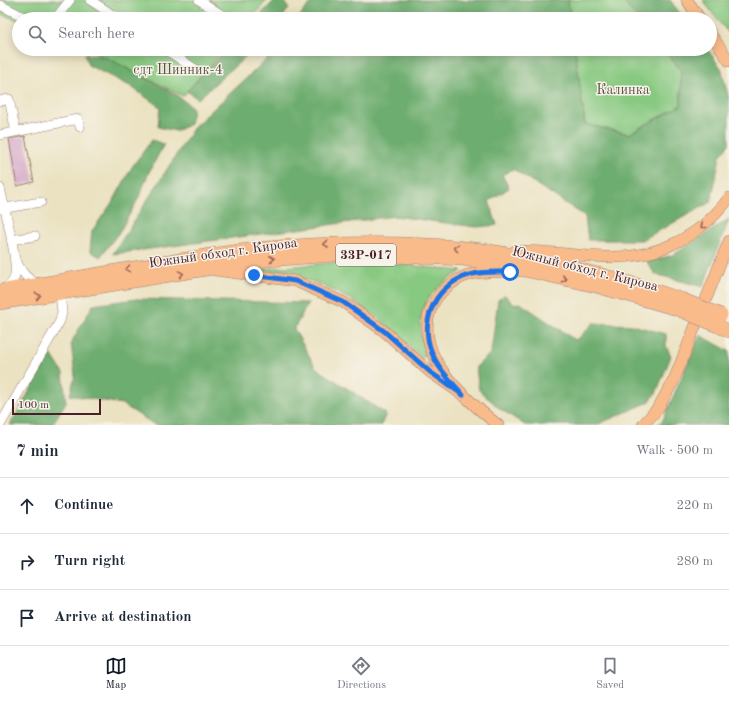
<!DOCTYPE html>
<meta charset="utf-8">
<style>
:root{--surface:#fff;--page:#f6f6f7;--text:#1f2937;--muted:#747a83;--line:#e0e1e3;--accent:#111827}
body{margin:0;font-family:"Old Standard TT",serif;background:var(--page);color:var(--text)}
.scale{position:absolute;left:12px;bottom:10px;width:89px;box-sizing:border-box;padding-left:4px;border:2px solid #4a1f2b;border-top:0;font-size:11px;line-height:14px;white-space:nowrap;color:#4a1f2b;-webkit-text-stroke:3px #f7f3e8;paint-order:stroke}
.stop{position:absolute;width:12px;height:12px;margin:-9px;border:3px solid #1a73e8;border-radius:50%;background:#fff}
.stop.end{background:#1a73e8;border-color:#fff;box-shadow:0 1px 4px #0008}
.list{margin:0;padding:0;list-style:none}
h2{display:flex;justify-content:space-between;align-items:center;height:52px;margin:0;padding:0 16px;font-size:17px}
h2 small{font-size:13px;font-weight:400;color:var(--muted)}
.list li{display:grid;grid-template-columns:26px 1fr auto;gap:12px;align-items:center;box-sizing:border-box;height:56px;padding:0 16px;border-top:1px solid var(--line)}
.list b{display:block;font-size:15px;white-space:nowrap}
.list em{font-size:13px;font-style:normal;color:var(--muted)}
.icon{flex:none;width:22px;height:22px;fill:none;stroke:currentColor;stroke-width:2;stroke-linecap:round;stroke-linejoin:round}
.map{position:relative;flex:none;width:729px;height:425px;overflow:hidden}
.search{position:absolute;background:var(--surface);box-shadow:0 2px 10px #0003;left:12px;right:12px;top:12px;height:44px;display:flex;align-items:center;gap:10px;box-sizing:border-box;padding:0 14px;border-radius:22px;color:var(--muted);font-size:15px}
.sheet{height:220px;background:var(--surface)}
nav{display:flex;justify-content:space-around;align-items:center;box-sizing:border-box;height:56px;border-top:1px solid var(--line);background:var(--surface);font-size:11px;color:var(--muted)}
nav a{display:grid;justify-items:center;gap:2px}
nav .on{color:var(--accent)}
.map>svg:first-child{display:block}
</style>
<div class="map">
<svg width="729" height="425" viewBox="0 0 729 425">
<rect width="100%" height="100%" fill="#f7f3e8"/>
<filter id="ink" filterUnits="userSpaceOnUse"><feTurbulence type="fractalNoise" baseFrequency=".025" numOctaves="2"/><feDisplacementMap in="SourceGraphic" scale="8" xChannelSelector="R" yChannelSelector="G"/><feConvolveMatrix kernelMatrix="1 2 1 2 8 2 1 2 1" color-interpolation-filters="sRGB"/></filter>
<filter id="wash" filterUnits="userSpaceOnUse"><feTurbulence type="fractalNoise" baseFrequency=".012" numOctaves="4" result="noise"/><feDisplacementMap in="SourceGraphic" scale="16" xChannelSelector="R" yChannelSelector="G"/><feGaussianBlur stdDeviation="0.9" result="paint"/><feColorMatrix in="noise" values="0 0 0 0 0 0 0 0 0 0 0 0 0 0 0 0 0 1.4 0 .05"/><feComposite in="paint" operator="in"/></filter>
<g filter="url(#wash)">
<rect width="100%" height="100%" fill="#ebe2c1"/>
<path fill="#88c981" stroke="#697456" d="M0,0H267L251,19H19V20L0,14Z
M568,0H622L638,19H571Z
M703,0H729V33L719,22Z
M88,49H224L183,96Z
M575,49H663L681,70V105L629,134L585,124Z
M379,262L462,271C424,293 412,313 426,357H421L381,320L350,299L317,283L284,273L251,270L330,263Z"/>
<path fill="#6ead6f" stroke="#5c664d" d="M282,0L289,8L281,19H256L273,2Z
M315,0H568L571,19H298L305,9Z
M622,0H670L684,19H638Z
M227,49H254L198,99L187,91Z
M275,49H575L585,124L629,134L681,105V70L663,49H707L721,68L729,100V144L720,156L711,202L642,240H588L585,216L513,169L502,175L509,188L489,201L497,225L476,227L394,216L113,254L194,127L266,60Z
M85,54L106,57L175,94L193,108L190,124L176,131L158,127L160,107L130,86L88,65Z
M152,140L164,144L149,172L138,199L120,231L100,257L90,251L92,231L114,200L132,167Z
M729,219L703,287L655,274L647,262L673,255Z
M505,295L513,304L520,303L575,340L580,337L593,323L632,325L666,334V346L671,356L656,393L649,402L596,425H525L499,408L479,390L476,367L491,353L498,300Z
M136,299L308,303L294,329L316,368L386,414L381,425H155L122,404L70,395L75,375L71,343L93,305Z
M700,335L729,351V425H658L663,420Z
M51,354L63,373L66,402L52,425H10Z"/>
<g id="blocks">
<path fill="#d5a6c8" d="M25,136L34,182L17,186L9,139Z"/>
</g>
</g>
<g filter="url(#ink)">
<use href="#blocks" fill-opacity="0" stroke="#9a8076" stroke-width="1"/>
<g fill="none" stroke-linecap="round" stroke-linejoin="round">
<defs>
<path id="minor" d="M90,0L119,19
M199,0L228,19
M0,5L28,19
M55,19L70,0
M165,49L198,71
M0,101L9,99L16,132
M0,135L78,119L80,127
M0,188C4,207 20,264 14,279C12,284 7,287 3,290
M0,209L41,202
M11,240L35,236
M17,262C22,273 27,279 38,284
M0,425L60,321L62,312L60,293"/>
<path id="major" d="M687,0L700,19
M710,33L729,61
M515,251C547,250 579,257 610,257C658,258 701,236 729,198
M215,270L295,281L343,302L384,331L430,372L463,395
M498,425C464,398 411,354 432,306C438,293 451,282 465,276C482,270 501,273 519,271
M643,425L658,408L674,380L729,241"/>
<path id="highway" d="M0,291C52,282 105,273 157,264C203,256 249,248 295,246C362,242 430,242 496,252C559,263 620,278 681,299
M0,303L255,261L333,255H372L463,259L503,265L596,286L677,309
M718,326L729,331"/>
</defs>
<use href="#minor" stroke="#9a8076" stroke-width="10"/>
<use href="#major" stroke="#9a8076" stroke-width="12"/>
<use href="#highway" stroke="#9a8076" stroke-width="14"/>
<use href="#minor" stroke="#fff" stroke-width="9"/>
<use href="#major" stroke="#fabb8b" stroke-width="11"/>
<use href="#highway" stroke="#fabb8b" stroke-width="13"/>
<defs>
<path id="highway-bridge" d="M681,299L721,315
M677,309L718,326"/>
</defs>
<use href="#highway-bridge" stroke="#9a8076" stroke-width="14" stroke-linecap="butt"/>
<use href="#highway-bridge" stroke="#fabb8b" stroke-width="13"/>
</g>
<defs><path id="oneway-chevron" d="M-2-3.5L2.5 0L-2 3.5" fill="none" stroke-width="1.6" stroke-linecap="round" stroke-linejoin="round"/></defs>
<g stroke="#996556">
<use href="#oneway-chevron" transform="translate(703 226) rotate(141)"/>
<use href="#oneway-chevron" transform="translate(326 244) rotate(178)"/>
<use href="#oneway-chevron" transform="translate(456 248) rotate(-174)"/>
<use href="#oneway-chevron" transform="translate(272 259) rotate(-5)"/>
<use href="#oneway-chevron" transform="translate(128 269) rotate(170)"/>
<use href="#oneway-chevron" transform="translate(181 274) rotate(-10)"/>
<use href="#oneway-chevron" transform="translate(564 279) rotate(12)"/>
<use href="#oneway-chevron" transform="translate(38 296) rotate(-10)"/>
</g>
</g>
<g fill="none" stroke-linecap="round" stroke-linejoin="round" filter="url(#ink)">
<path stroke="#1a73e8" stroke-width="5" d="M254,275L295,281L343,302L384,331L430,372L463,395C452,382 438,369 432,353C418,319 437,282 473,274C485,271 498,272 510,272"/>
</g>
<g text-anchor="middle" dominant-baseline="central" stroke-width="3" stroke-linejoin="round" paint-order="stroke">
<rect fill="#f7f3e8" stroke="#7e5f64" stroke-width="1" x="336" y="244" width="60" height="22" rx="3"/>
<g font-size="13" font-weight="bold" fill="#4a1f2b">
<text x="366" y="255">33Р-017</text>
</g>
<g font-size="14" fill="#5d5245" stroke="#f7f3e8">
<text x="178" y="70">сдт Шинник-4</text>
<text x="623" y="90">Калинка</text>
</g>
<g font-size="14" fill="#4a1f2b" stroke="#f7f3e8">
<text transform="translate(223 253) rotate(-8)">Южный обход г. Кирова</text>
<text transform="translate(585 269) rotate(14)">Южный обход г. Кирова</text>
</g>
</g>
</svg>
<div class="scale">100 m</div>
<div class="stop" style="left:510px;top:272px"></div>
<div class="stop end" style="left:254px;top:275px"></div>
<div class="search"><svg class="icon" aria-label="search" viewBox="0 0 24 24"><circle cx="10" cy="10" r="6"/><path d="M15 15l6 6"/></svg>Search here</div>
</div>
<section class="sheet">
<h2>7 min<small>Walk · 500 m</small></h2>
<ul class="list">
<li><svg class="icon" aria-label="ahead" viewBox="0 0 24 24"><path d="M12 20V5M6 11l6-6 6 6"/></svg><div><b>Continue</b></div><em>220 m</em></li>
<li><svg class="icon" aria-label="right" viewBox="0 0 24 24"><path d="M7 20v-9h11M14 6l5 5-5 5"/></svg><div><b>Turn right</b></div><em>280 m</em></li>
<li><svg class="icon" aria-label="arrive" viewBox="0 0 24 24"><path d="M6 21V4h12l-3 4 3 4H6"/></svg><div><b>Arrive at destination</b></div></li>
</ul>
</section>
<nav>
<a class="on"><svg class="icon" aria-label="map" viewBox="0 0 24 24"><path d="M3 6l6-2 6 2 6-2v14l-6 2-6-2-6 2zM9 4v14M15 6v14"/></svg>Map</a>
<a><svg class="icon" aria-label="directions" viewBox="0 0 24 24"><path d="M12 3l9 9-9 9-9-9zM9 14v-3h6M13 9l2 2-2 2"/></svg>Directions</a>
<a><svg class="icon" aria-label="saved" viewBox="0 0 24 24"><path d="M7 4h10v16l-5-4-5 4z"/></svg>Saved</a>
</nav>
